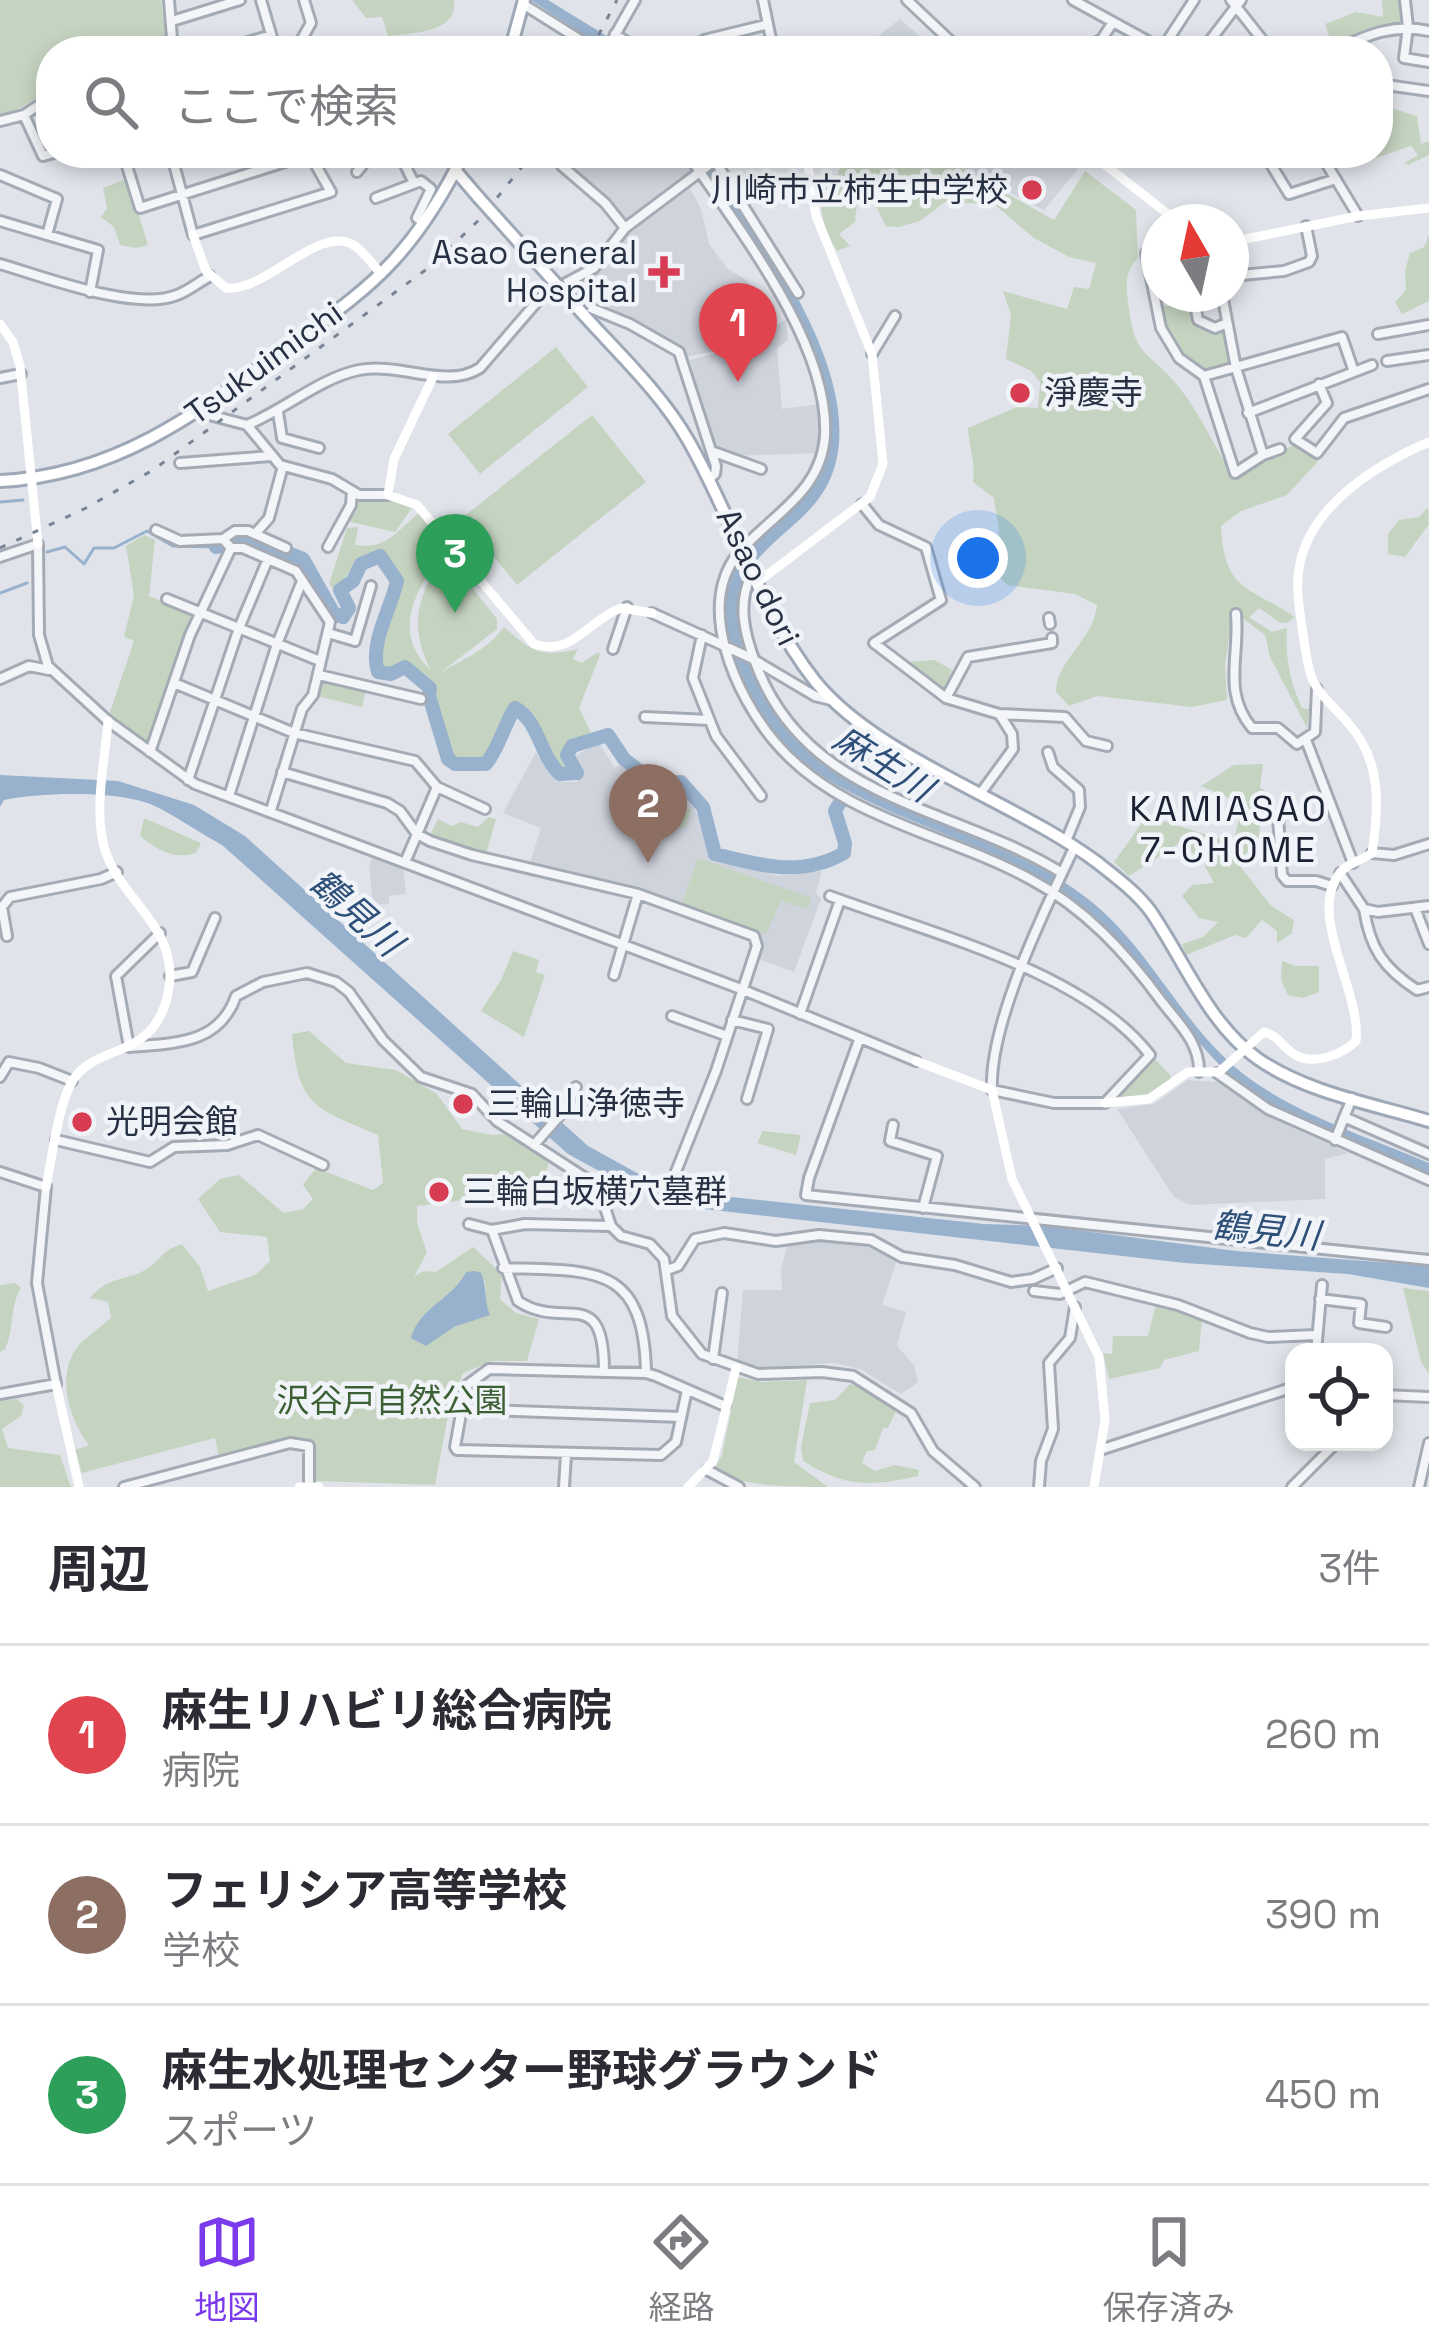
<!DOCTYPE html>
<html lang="ja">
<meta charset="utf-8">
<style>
:root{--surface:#fff;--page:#f2f2f3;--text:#2b2b33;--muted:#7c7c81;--line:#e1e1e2;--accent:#7c3aed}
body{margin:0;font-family:"Space Grotesk","Noto Sans JP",sans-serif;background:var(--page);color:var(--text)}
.controls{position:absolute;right:36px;bottom:36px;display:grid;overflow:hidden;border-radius:24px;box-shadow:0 6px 18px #0003}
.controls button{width:108px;height:108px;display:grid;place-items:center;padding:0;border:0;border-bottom:3px solid var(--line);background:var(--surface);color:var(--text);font:60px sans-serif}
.compass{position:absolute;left:1141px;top:204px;width:108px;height:108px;border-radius:50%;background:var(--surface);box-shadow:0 6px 18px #0003;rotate:351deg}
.you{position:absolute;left:978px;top:558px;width:42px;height:42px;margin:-30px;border:9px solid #fff;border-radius:50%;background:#1a73e8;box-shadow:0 0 0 18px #1a73e833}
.badge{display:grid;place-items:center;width:78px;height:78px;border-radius:50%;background:var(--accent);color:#fff;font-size:39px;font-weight:700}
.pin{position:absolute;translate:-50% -99px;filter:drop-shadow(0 3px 6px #0008)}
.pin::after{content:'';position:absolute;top:63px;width:42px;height:36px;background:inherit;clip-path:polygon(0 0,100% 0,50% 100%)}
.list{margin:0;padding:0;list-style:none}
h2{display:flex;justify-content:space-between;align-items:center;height:156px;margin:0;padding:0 48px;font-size:51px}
h2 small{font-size:39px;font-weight:400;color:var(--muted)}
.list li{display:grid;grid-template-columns:78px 1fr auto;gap:36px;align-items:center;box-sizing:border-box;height:180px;padding:0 48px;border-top:3px solid var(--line)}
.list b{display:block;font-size:45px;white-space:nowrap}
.list p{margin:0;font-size:39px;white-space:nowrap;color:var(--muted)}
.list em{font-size:39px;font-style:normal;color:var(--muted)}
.icon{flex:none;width:66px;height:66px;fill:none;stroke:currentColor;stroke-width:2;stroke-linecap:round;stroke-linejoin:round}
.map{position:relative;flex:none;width:1429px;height:1487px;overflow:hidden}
.search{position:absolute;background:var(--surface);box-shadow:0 6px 18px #0003;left:36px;right:36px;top:36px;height:132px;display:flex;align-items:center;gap:30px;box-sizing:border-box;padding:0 42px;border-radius:48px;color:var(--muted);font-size:45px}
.sheet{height:696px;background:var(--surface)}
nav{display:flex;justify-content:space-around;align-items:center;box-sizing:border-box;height:168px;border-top:3px solid var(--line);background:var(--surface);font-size:33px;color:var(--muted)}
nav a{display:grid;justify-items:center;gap:6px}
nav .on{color:var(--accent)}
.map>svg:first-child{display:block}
</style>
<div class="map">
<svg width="1429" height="1487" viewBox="0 0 1429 1487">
<rect width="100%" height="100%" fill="#e0e4ea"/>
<path fill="#ced3dc" d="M900,19L936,51H859Z
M570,153H684L696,170L624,223L573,166Z
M932,153H1058L1078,169L1044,210Z
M688,184L701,209L709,244L728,269L748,281L769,328L758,350H718L687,357L678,346L636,323L576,298L568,291L592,275L629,230Z
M786,319L788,340L777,349L782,409L819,404L824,435L822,453L729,456L712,442L690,360L722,352L761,351L772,328Z
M599,743L615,768L620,764L654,788L675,786L691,802L704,829L708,855L715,859L778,876L822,871L816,893L821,899L794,972L756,958L754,932L529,866L541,828L503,813L536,752L550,773L562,782H577L583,768L575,756Z
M374,853L403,865L406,894L389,896V904L373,905L369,866Z
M1188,1080L1217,1082L1266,1116L1348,1153L1325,1159V1199L1190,1205L1174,1197L1117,1109L1154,1104Z
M819,1241L869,1247L896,1262L882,1305L906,1312L897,1346L914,1365L918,1382L901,1394L860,1369L835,1363L757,1368L737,1363L743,1290H782L781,1269L788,1245Z"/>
<path fill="#c5d4c0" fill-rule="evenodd" d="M0,0H161L166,37L154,38L141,51H51V89L14,112L0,114Z
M352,0H454C458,33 413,33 388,36L382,17L366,18Z
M1382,0H1402L1400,23L1333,47L1325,24L1356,12L1383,17Z
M1388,107L1417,116L1421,144L1429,141V155L1408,165L1404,163L1418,155L1411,146L1376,158L1378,141L1387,132Z
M836,153H935L1054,220L1085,171L1136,210L1138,258C1125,271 1126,284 1128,301C1135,361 1146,347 1179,387C1200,414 1216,448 1233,477L1293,445L1320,459L1287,495L1241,511L1221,526C1224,591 1248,586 1295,617L1287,623L1279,622L1259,608L1249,617L1272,632L1287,628C1285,657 1290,682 1302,708L1309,709L1307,728L1270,657L1265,635L1233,611L1225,665L1227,700L1192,707L1097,696L1069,706L1056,692C1057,658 1093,642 1097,605L1075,594L1007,585L991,567L1000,539L994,498L973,482C976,463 969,448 968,428L1017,407L1038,408L1040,382L1031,371L1006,359L1011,315L1003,291L1067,309L1074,287L1089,289L1096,263L1069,257L1034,238L994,204L945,202L920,221L899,227L886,226L875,205L858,194L855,222L839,234L850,246L837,251C823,230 819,208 821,183L838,174L840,167Z
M124,180L129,183L148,245L136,248L120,245L114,227L101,217L107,208L103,188Z
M1429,234V301L1402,314L1395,302L1406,290L1405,271L1410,253L1424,247Z
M1189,303L1192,323L1206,331L1226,328L1230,366L1205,373L1173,342L1159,307Z
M556,347L588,387L480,474L448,434Z
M592,415L646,482L517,585L462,518Z
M354,496L399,501L412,508L395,532L346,521Z
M1428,507L1429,524L1405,557L1388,554V534L1399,520L1419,517Z
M419,513L447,549C417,585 389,633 431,670C408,628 417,592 446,555L497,619V629L436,676C463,657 484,654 504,627C532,651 539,658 578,649L573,659L582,663L598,652L600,655L579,708L591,733L572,741L564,749L565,760L573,771L557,770L551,761L550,748L536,739L524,706L516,703L501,719L485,759L468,763L450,759L436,734L434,688L403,665L393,672L382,669L384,628L394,606L398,580L381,553L361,560L334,590L329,584L347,528L358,527L355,545C387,550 396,531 419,513Z
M144,535L155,540L149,596L196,614L150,745L109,715L134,641L124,637L134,595L126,546Z
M935,660L952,670L943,691L907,662Z
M323,679L366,689L362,707L317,696Z
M1263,764L1260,788L1265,790L1258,843L1237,862L1271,906L1294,920L1292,933L1277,943V931L1262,920L1246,938L1235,935L1186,955L1182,944L1203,937L1218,922L1199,918L1182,896L1192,885L1214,883L1205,866L1206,859L1195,856L1182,841L1129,876L1114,862L1147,816L1233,843L1243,804L1201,786L1234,765Z
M652,795L692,809L685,828L646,814Z
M489,817L496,819L486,854L430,835L438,819L452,826L461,822L478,827Z
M144,818L201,843L196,853C174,860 157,850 140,836Z
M698,858L812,898L808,909L781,901L766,934L681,905Z
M513,951L539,960L536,972L545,975L524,1037L481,1011L501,980Z
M1282,961L1295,966H1319V992L1302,998L1288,995L1281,980Z
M309,1031L346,1063L396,1070L437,1094L462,1129L491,1135L510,1134L550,1159L541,1189L487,1207L464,1200L417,1206V1224L427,1252L414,1277L423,1271L436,1272L473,1247L502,1274L500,1299L516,1313L539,1319L527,1361H492L463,1373L450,1405L435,1485L315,1481L313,1440H284L219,1457L215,1438L82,1473L75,1450L89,1445C69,1419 54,1373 80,1344C89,1335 101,1327 111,1318L108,1302L90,1298C109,1274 131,1282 151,1266C165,1255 162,1251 182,1244L200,1267L208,1291L255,1275L270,1261L267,1237L220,1232L198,1199L220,1179L239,1175L284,1213L303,1209L313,1199L303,1185L316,1168L373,1190L383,1183L378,1135C316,1108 298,1108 292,1034ZM466,1272L485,1281L486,1305L472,1319L440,1334L442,1298L453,1293Z
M1153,1057L1171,1076L1170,1080L1148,1094L1117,1098L1115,1095Z
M763,1131L801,1135L796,1155L757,1143Z
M15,1283L21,1288C9,1307 15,1329 5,1349L0,1352V1285Z
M1403,1288L1429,1291V1374L1421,1362Z
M1156,1304L1202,1318L1199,1351L1164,1360L1160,1368L1109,1379L1103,1353L1112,1354L1113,1336H1148Z
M738,1377L761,1382L807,1380L794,1462L828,1487C789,1487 747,1487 713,1471L722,1455Z
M850,1384L872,1392L896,1411L888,1428H883L875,1450L867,1451L862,1463L875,1471L895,1465L919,1470L918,1476C870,1487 845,1487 803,1461L801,1447L810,1403L835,1400Z
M17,1399L24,1406L21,1416L2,1429L8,1448L60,1455L71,1487H0V1401Z"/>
<path fill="#98b1cd" d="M531,0H548L631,51H609Z
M691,153H703C760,234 899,413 811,508C780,542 735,563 739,616C740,639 750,664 760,684C828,819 986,816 1093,903C1145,946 1174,1007 1221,1054C1275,1109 1360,1133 1429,1163V1173C1369,1148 1274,1116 1227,1072C1169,1017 1136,945 1071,897C947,808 755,815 727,625C716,548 777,537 813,486C873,401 739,223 691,153Z
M0,775L118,781L194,805L245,836L588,1146L648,1179L731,1197L984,1224L1046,1226L1236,1251L1429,1266V1288L1348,1274L1185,1263L686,1207L632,1189L568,1154L222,845C200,833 177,817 155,806C122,790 40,792 4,800L0,807Z
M475,1271L481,1273C487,1286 484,1301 490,1315L454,1327L426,1346L411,1338C420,1306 452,1300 466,1272Z"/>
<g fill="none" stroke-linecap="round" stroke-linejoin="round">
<path stroke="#98b1cd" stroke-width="3" d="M0,502L23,500
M47,552L65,547L84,564L94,548H114L147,531L173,546L216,547
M0,593L27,583"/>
<path stroke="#98b1cd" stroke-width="14" d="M216,547L249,537L303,559L334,614L343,617L349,608L340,590L353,581L361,564L380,556L397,581C391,609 369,643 378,672L391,674L405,667L430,688L429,696L448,759L455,764H486C500,746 503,727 515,708C539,721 540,756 560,774L577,773L567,755L572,746L608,735L624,759L655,783L681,782L703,807L715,854C759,865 801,878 844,853L845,843L835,811L842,799"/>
<defs>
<path id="street" d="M169,0L173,51
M261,0L276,51
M763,0L772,44
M907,0L961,51
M1073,0L1166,51
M1231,0L1271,51
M1405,0L1408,27L1404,58L1429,62
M523,4L585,43
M172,21L240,0
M615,34L641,51
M1102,39L1119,51
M1162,49L1194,0
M149,51L158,44L173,43
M219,51L271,35
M295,51L311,23L304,0
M606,51L635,0
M706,51L704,40L765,25
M1083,51L1102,39L1113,22
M1202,51L1241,0
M1332,51C1366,36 1392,23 1429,31
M1386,85L1429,91
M24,115L43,156L54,153
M0,121L24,115L51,97
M123,153L140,208L310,154
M171,153L193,235L331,192L309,153
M355,153L362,164
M407,153L405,165L413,181
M558,153L562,166L605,203L625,228
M687,153C736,226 830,343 825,436C821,491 775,513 741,550C693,603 736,696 775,742C840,819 946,833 1030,879C1085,908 1126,953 1162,1002C1179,1024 1200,1043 1199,1072
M1264,153L1289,194L1336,179
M1320,153L1358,216
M715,161L798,293
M357,172L372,153
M0,175L57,199L47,235
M376,198L421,181L431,189L417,218L424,223
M0,221L98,250L90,292
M1159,251L1146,253L1161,328L1179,358L1204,376L1235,473L1263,455L1236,368L1222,294
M0,264C42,276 135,312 177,295C188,291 199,282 210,276
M1231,276L1284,271L1309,262L1312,256L1306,226
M1193,294L1198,320L1215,328L1227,323
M571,300L630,324L679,352L716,466L715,474L709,479
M1378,334L1429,325
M872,354L895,316
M1387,361L1429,355
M1204,376L1342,337L1354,372
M0,378L21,374
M1319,384L1327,403L1295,439L1317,453L1344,418L1429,389
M198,412L247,425L280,465L332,479L359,495H388
M278,412L282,438L319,448
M1248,413L1372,365
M247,425C284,410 320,378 359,370C402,362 446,390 480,368L542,296L594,268L625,228L725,153
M714,452L761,469
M1263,455L1280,449
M180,463L271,456
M862,504L879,525L926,547L941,600L874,643L946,698L999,714L1065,717L1086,741L1107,746
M156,530L180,541L223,539L235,531H248L286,548
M255,534L269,518L283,466
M223,539L231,548H243L296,571L330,622L313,695L302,709L271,810
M328,547L351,505L352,491
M0,557L38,544L39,635L48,666L108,721L195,784L741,989L916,1061
M752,573C737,603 744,632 755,662C806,802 953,805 1062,873
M167,599L320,661
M652,613L751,658L815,696L831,700
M1236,614C1240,657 1222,692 1252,728H1278L1297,744L1315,732L1317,689
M1049,618L1050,624
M328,633L355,641L371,586
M702,635L693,678L716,736L761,796
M613,649L627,607
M319,675L421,699
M0,679L29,666L49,670
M174,683L294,733L415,761L437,787L485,809
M946,698L968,657L1052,643V638
M645,717L709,720
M1306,740L1353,863
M150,752L190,635L231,548
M1048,752L1053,767L1079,790L1080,807L1066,841
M282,772L387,803L400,811L417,834L430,841L472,855L638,894L754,936L757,946L716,1071L675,1174
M188,780L239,628L268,559
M980,794L1013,749L1012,734L1000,715
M229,796L277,644L302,581
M1278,817L1282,875L1287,881H1316L1332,886
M1372,853L1394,855L1429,844
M406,860L437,787
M1340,873L1364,909L1378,912L1429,906
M830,896C929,933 1085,971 1150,1055L1105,1103H1054L992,1090C989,1023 1045,909 1074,848
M1415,908L1429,944
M1364,909C1370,948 1383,968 1417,990L1429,987
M160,933L116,976L129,1047C174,1043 219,1045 236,996L263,982L307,973L336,982L349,992L383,1040L421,1077L472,1094L497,1121L593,1183L600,1192L611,1226L621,1236L650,1244L664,1259L672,1316L702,1354L758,1374L822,1372L853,1376L911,1413L933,1451L975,1487
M7,936L2,907L10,897L101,879L117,872
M614,975L638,894
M170,976L192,972L215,918
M800,1014L840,900
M672,1016L727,1036
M732,1020L768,1029L747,1099
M859,1040L809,1178L806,1195L1429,1260
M1217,1073L1268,1109L1429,1180
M0,1077L9,1062L39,1068L72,1081
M1344,1117L1429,1154
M893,1125L890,1141L937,1156L923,1208
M56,1140L150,1162L174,1147L227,1145L258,1135L323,1165
M1335,1140L1352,1098
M534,1145L561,1114L576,1087
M0,1172L46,1187L37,1283L56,1384L0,1394
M469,1224L492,1230L525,1224L610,1226
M492,1230L518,1301C564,1332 604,1282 604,1371
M503,1268C594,1271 644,1263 646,1373
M667,1270L678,1266L695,1239L724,1233L776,1241L819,1235L871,1240L902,1257L955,1265L1011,1282L1033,1279L1057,1268
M1034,1291L1060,1294L1085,1282L1178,1305L1250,1333L1268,1337L1315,1335
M1320,1299L1361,1304L1359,1323L1386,1327
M1316,1352L1322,1285
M713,1359L722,1293
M687,1390L676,1442L661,1455L457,1450L455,1447L466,1386L489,1369L646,1373L656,1376L725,1406
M1384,1395L1429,1397
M461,1409L681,1417
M1103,1449L1294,1387
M707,1470L739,1487
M124,1487L290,1443L309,1446V1486
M564,1487L566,1455
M1039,1487L1041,1461L1053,1429L1049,1363L1070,1338L1075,1307
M1292,1487L1337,1442
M1419,1487L1429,1443"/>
<path id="primary" d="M510,51L524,0
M455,170L479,198
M583,314C619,354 661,393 688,440C733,518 759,610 815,681C877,758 1017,802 1098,863C1116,877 1138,894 1151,912C1184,960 1209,1025 1258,1059C1307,1093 1373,1104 1429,1121
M0,481C115,476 198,413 287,347C324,320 362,295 394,260C423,228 445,192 464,153"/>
</defs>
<use href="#street" stroke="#a5abb5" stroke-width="14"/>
<use href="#primary" stroke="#9ea8b7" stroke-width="16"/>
<use href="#street" stroke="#f3f5f8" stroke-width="8"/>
<path stroke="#fff" stroke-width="9" d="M772,44L775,51
M1090,153L1178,222
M193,235L206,271L226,288C267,292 320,222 355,246C365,253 373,265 381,274
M1231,242L1358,216L1429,208
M0,324L13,342L20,366L38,544
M433,377L394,459L388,495L417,505L534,644C573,657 588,620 621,608L652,613
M758,582L870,497L883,464L872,354L816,216L806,153
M916,1061L992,1090L1012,1179L1099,1357L1105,1420L1094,1487
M1105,1103L1149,1099L1188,1072H1219L1264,1032C1280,1036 1283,1049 1297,1056C1315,1065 1343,1054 1356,1041C1362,992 1306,915 1340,873C1348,862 1362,861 1372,853C1379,807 1382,760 1348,723C1336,709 1322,698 1313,681C1306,664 1305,645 1302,627C1299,606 1295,584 1300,563C1313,503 1378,464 1429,442
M46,1187C52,1158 58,1104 73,1080C98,1041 157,1062 169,988C178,926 121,901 105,850C93,810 105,761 108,721
M56,1384L79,1487
M299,1487H319
M688,1487L713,1461L736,1368"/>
<use href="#primary" stroke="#fff" stroke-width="10"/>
<path stroke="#788395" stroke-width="3" stroke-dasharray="6 12" stroke-linecap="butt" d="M590,51L617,0
M0,548L86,508L153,470L431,266L480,219L533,153"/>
<defs>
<path id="primary-bridge" d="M479,198L583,314"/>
</defs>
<use href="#primary-bridge" stroke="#9ea8b7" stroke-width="16" stroke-linecap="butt"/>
<use href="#primary-bridge" stroke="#fff" stroke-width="10"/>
</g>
<g fill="#d83c53" stroke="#f0f3f7" stroke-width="4.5">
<circle cx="1032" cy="190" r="12"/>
<path d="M658 254h12v12h12v12h-12v12h-12v-12h-12v-12h12z"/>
<circle cx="1020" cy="393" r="12"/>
<circle cx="463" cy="1104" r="12"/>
<circle cx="82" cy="1122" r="12"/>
<circle cx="439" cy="1192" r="12"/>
</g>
<g text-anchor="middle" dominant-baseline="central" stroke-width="9" stroke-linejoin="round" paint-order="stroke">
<g font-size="33" fill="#273143" stroke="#f0f3f7" text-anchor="start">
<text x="1008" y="190" text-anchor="end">川崎市立柿生中学校</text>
<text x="637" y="253" text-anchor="end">Asao General<tspan x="637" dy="38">Hospital</tspan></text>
<text x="1044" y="393">淨慶寺</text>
<text x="487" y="1104">三輪山浄徳寺</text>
<text x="106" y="1122">光明会館</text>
<text x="463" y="1192">三輪白坂横穴墓群</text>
</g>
<g font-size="33" fill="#273143" stroke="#f0f3f7">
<text transform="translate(264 363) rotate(-36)">Tsukuimichi</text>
<text transform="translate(758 577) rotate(64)">Asao dori</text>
</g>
<g font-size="33" fill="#3c5f33" stroke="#f0f3f7">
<text x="392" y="1401">沢谷戸自然公園</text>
</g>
<g font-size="36" font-style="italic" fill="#2e5079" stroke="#f0f3f7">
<text transform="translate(883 764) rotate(32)">麻生川</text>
<text transform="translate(356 913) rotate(42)">鶴見川</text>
<text transform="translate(1266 1231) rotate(6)">鶴見川</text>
</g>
<g font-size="36" letter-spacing="3" fill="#1a2233" stroke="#f0f3f7">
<text x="1229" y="809">KAMIASAO<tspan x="1229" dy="41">7-CHOME</tspan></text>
</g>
</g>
</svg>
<div class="controls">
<button><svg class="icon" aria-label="locate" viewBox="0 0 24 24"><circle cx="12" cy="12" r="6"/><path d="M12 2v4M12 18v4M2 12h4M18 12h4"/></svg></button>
</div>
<svg class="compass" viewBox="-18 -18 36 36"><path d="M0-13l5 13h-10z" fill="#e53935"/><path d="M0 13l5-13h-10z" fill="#7c7c81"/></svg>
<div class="you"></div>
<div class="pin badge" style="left:738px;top:382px;background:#e0444e">1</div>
<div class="pin badge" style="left:648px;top:863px;background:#8d6e63">2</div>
<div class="pin badge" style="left:455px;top:613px;background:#2e9e5b">3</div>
<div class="search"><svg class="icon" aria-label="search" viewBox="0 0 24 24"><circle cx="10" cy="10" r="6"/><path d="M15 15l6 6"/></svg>ここで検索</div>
</div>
<section class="sheet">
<h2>周辺<small>3件</small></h2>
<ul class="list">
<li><span class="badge" style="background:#e0444e">1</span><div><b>麻生リハビリ総合病院</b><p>病院</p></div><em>260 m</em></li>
<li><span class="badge" style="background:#8d6e63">2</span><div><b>フェリシア高等学校</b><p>学校</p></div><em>390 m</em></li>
<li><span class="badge" style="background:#2e9e5b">3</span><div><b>麻生水処理センター野球グラウンド</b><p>スポーツ</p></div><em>450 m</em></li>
</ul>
</section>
<nav>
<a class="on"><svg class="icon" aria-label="map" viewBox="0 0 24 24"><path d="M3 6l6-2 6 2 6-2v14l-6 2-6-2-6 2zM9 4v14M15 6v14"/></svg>地図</a>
<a><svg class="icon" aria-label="directions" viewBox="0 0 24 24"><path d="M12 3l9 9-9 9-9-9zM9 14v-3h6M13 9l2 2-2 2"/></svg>経路</a>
<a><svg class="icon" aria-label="saved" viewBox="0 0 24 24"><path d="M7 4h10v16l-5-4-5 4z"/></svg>保存済み</a>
</nav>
